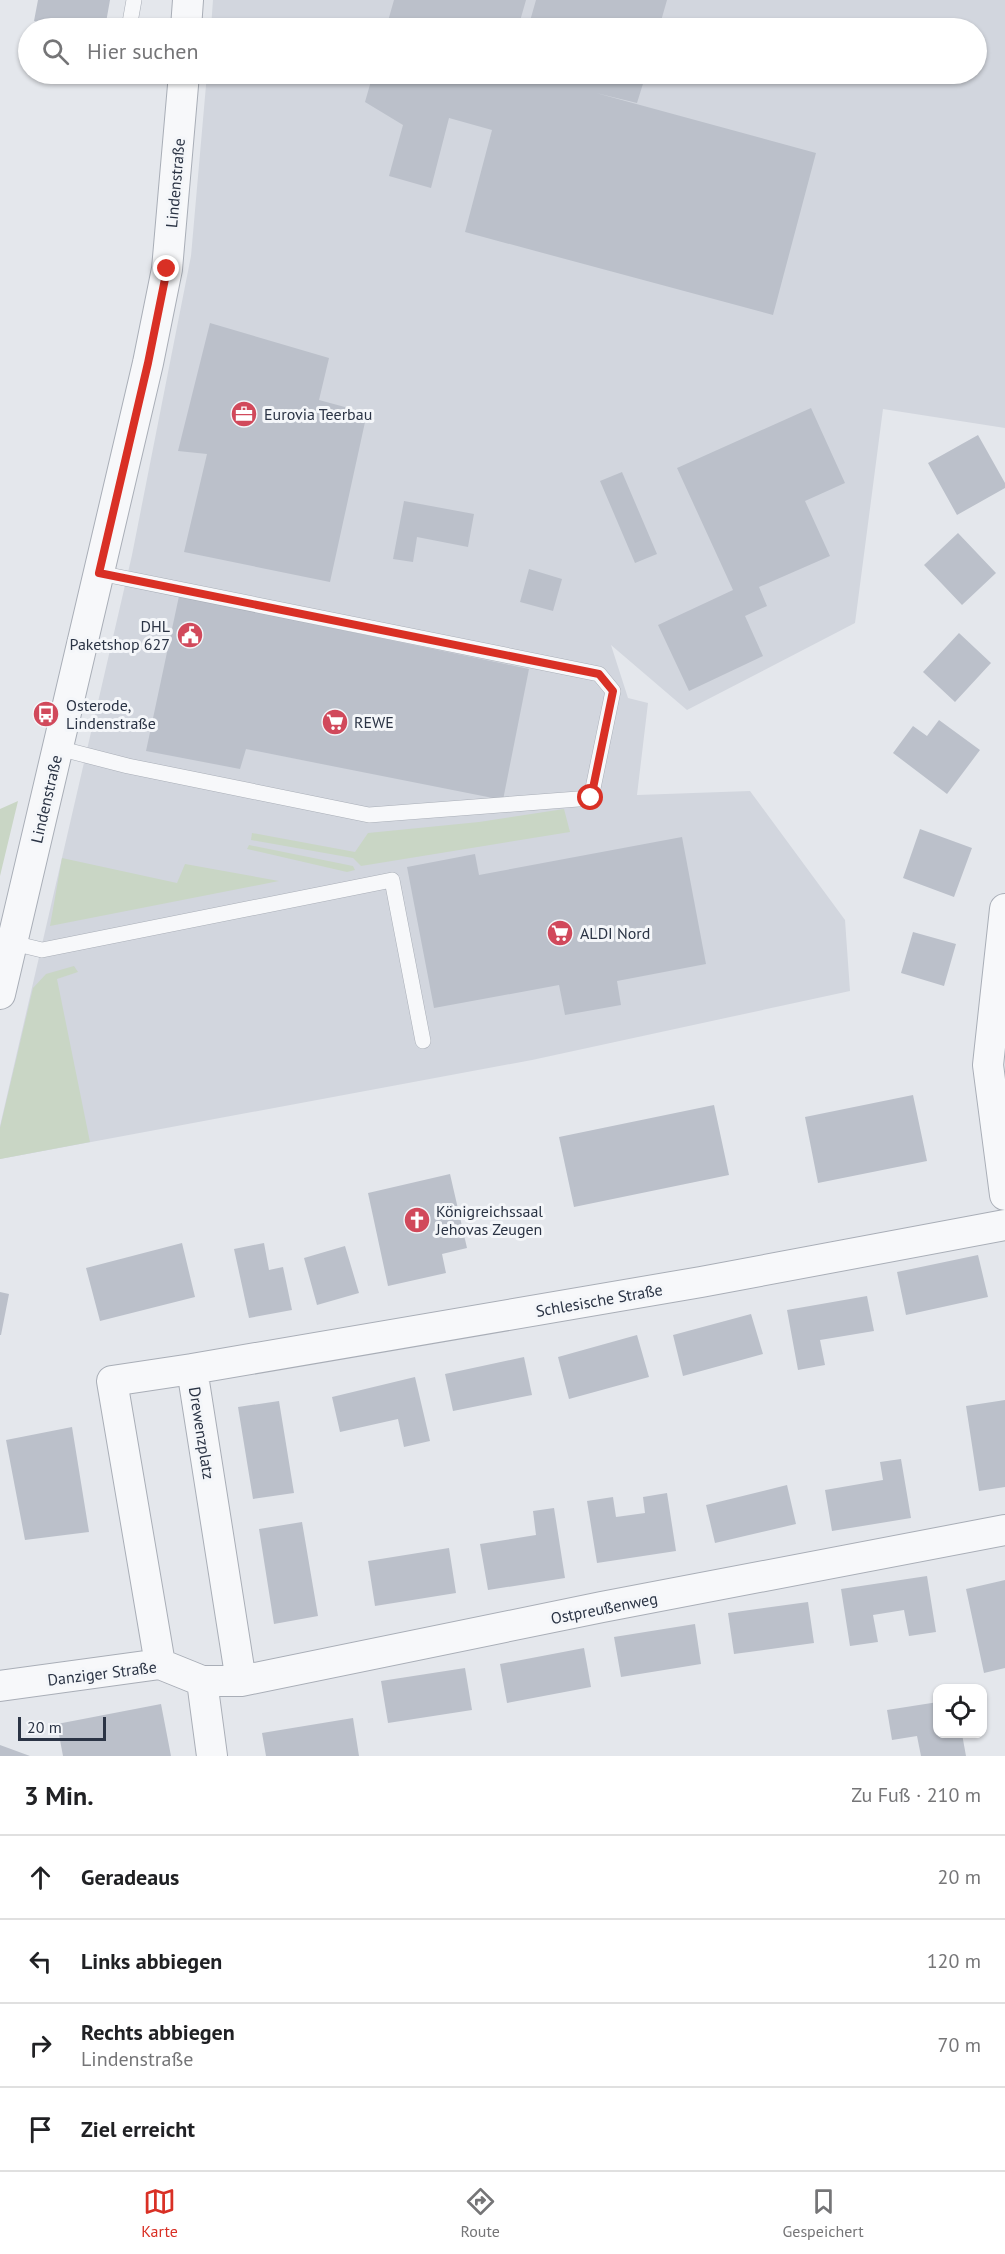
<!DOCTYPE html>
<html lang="de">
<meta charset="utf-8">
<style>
:root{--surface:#fff;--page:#f6f6f6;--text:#202124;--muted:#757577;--line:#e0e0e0;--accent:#d93025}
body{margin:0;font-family:"PT Sans",sans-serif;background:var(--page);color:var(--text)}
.controls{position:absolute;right:18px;bottom:18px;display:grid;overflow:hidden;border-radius:12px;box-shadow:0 2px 4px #0004}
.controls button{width:54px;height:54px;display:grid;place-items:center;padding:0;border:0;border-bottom:2px solid var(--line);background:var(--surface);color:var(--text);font:30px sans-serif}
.scale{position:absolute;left:18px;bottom:15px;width:88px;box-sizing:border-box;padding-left:6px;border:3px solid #2b3445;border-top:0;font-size:16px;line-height:21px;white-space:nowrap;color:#2b3445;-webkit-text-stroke:4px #f4f6f9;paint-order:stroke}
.stop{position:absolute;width:18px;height:18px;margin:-14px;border:4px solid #d93025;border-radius:50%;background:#fff}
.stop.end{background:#d93025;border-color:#fff;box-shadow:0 2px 6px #0008}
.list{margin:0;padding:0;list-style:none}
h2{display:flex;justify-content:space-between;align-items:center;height:78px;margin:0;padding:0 24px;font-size:26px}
h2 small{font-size:20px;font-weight:400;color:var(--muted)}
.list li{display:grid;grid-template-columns:39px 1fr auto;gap:18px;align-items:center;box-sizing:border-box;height:84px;padding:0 24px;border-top:2px solid var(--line)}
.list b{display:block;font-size:22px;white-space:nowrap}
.list p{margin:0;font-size:20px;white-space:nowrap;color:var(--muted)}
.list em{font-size:20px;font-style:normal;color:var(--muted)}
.icon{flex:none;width:33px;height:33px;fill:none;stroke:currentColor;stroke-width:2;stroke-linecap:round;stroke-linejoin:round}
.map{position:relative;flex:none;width:1005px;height:1756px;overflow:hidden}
.search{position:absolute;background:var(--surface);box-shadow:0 2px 4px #0004;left:18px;right:18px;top:18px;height:66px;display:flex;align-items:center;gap:15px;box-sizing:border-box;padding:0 21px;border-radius:33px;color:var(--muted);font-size:22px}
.sheet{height:414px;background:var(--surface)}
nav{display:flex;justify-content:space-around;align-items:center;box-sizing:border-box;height:84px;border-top:2px solid var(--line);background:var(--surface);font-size:16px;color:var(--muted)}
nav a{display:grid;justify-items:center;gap:3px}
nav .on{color:var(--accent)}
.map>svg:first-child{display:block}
</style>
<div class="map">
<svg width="1005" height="1756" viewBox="0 0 1005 1756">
<rect width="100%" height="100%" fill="#e4e7ec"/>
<path fill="#d2d6de" d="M213,0H1005V428L883,409L855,623L687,710L611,645L628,698L648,703L637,795L750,791L845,920L850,991L532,1060L0,1159V1126L132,555L191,256L207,74H976V28H211Z"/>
<path fill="#c9d6c5" d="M18,801L0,876V809Z
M564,809L570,832L361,866L353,858L251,840L252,833L355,852L368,833L479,822Z
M249,845L353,866L355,870L347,872L247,849Z
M62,858L177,883L185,864L279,881L50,926Z
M74,966L78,972L57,979L90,1142L0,1159V1128L33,988L46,974Z"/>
<path fill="#bbc0ca" d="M38,0H110L105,28H61L34,21Z
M394,0H526L518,28H386Z
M536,0H667L659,28H528Z
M373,74H646L637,103L596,93L816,153L773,315L465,232L492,130L449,118L431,188L389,176L403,125L365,102Z
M210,323L329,358L319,400L367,413L330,582L184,552L207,454L178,451Z
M811,408L845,483L805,501L830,556L759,587L767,606L745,616L763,656L689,691L658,625L733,590L677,468Z
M978,435L1005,483V488L957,515L928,463Z
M622,472L657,554L635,563L600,481Z
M404,501L474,514L468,547L417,537L413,562L393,559Z
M958,533L996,573L962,605L924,565Z
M529,569L562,579L553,611L520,602Z
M179,596L529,669L503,800L246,749L240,769L146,751Z
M959,633L991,663L955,702L923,672Z
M939,720L980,750L947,794L893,753L913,726L927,736Z
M920,829L972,848L954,897L903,878Z
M682,837L706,964L617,981L621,1005L565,1015L559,985L434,1008L407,867L475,854L479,875Z
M913,932L956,944L944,986L901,973Z
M913,1095L927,1161L818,1183L805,1117Z
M714,1105L729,1175L574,1207L559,1137Z
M450,1174L467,1248L442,1254L446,1273L388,1286L368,1193Z
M182,1243L195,1297L100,1321L86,1268Z
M264,1243L269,1270L283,1267L292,1310L249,1318L234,1249Z
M345,1246L359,1293L317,1305L304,1258Z
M978,1255L988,1297L906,1315L897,1272Z
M0,1292L9,1294L1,1335H0Z
M867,1296L874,1331L820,1340L825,1365L798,1370L787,1310Z
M751,1314L763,1354L683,1376L673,1335Z
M637,1335L649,1377L569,1399L558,1357Z
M524,1357L532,1395L453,1411L445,1374Z
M415,1377L430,1441L404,1447L398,1419L340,1432L332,1397Z
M1005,1400V1487L979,1491L966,1406Z
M279,1401L294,1493L253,1499L238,1407Z
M72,1427L89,1532L25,1540L6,1440Z
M901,1459L911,1518L832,1531L825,1490L883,1480L880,1462Z
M787,1485L796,1524L715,1543L706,1505Z
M667,1493L676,1551L597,1563L587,1501L613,1497L616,1517L645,1513L643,1497Z
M554,1508L565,1578L488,1590L480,1544L536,1535L533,1511Z
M302,1522L318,1616L274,1624L259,1529Z
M449,1548L456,1593L375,1606L368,1561Z
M927,1576L936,1632L909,1636L904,1610L873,1615L878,1642L850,1646L841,1589Z
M1005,1580V1668L984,1673L966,1589Z
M808,1602L814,1643L734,1654L728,1613Z
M695,1624L701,1664L621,1677L614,1637Z
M584,1648L591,1687L507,1703L500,1664Z
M465,1668L472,1710L388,1723L381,1681Z
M938,1702V1734H962L966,1756H921L917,1736L892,1740L887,1710Z
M161,1704L171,1756H63L57,1724Z
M353,1718L359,1756H266L262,1733Z
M0,1745L30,1756H0Z"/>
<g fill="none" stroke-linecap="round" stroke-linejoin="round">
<defs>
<path id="service" d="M129,28L134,0
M58,748L128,766L369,815L591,798L613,691L599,674L99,573
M13,943L42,950L392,880L423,1041"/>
<path id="minor" d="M186,28L188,0
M1005,909L988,1065L1005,1195
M0,994L148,363L167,269L184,74
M192,1369L701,1282L1005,1225
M160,1664L112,1381L192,1369L241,1681
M202,1681L212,1756
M0,1686L160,1664L202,1681H241L602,1607L1005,1530"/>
</defs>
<use href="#service" stroke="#a9aeb7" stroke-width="16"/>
<use href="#minor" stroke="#a9aeb7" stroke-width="32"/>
<use href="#service" stroke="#f7f8fa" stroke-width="15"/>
<use href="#minor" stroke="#f7f8fa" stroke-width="30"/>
</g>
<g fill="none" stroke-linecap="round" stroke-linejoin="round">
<path stroke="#d93025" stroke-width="8" d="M167,269L148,363L99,573L599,674L613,691L591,798"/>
</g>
<defs>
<symbol id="office-disc" viewBox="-11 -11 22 22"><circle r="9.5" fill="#d1495b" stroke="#f4f6f9"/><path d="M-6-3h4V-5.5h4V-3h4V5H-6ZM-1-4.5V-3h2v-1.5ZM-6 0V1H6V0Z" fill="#fff"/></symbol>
<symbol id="civic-disc" viewBox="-11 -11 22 22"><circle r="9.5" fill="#d1495b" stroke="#f4f6f9"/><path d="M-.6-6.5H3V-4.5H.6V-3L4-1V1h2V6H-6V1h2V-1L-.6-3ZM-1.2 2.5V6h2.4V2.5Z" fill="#fff"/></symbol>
<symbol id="bus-disc" viewBox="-11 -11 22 22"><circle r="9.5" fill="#d1495b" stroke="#f4f6f9"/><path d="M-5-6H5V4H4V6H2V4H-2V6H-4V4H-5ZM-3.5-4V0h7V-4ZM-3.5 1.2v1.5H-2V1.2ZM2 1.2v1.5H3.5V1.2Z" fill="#fff"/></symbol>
<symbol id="supermarket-disc" viewBox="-11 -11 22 22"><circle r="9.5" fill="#d1495b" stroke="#f4f6f9"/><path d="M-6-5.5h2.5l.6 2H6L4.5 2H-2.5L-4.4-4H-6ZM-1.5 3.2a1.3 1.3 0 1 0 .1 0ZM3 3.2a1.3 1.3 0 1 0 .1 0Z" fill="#fff"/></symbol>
<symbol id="church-disc" viewBox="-11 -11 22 22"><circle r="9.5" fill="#d1495b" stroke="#f4f6f9"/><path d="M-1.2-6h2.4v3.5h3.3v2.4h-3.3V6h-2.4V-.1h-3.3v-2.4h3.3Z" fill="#fff"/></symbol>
</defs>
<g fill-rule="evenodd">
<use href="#office-disc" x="229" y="399" width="30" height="30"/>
<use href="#civic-disc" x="175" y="620" width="30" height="30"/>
<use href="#bus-disc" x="31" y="699" width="30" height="30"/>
<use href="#supermarket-disc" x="320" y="707" width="30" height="30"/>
<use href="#supermarket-disc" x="545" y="918" width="30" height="30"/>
<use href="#church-disc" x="402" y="1205" width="30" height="30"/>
</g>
<g text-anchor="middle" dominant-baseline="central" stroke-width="6" stroke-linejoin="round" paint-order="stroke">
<g font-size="16" fill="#2b3445" stroke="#f4f6f9">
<text transform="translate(175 183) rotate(-85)">Lindenstraße</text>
<text transform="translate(46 799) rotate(-77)">Lindenstraße</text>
<text transform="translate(599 1300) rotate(-10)">Schlesische Straße</text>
<text transform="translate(202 1433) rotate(81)">Drewenzplatz</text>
<text transform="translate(604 1608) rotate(-11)">Ostpreußenweg</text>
<text transform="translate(102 1673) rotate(-7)">Danziger Straße</text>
</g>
<g font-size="16" fill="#2b3445" stroke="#f4f6f9" text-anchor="start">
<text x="264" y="414">Eurovia Teerbau</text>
<text x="170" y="626" text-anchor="end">DHL<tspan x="170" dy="18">Paketshop 627</tspan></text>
<text x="66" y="705">Osterode,<tspan x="66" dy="18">Lindenstraße</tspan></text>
<text x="354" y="722">REWE</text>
<text x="580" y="933">ALDI Nord</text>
<text x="436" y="1211">Königreichssaal<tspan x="436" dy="18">Jehovas Zeugen</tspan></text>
</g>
</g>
</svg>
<div class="controls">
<button><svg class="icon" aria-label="locate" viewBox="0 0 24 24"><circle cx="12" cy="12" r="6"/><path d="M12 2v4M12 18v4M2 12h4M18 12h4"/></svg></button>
</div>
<div class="scale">20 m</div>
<div class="stop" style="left:591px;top:798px"></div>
<div class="stop end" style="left:167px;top:269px"></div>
<div class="search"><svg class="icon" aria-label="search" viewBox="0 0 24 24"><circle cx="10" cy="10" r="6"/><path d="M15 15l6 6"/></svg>Hier suchen</div>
</div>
<section class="sheet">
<h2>3 Min.<small>Zu Fuß · 210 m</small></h2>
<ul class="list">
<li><svg class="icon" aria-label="ahead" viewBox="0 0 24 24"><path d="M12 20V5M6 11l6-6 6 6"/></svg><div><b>Geradeaus</b></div><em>20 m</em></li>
<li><svg class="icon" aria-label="left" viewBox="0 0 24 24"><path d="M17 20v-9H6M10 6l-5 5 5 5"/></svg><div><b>Links abbiegen</b></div><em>120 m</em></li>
<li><svg class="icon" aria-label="right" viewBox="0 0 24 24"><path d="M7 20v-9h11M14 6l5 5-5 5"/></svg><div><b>Rechts abbiegen</b><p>Lindenstraße</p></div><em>70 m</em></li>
<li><svg class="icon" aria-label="arrive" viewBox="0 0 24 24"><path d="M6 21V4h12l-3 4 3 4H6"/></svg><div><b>Ziel erreicht</b></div></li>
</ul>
</section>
<nav>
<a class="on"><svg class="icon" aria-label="map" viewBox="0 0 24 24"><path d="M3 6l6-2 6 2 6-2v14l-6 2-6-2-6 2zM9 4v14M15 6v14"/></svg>Karte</a>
<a><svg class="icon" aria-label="directions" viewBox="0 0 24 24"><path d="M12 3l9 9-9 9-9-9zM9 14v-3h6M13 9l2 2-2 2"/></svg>Route</a>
<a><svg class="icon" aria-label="saved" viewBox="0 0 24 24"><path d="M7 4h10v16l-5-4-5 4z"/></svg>Gespeichert</a>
</nav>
